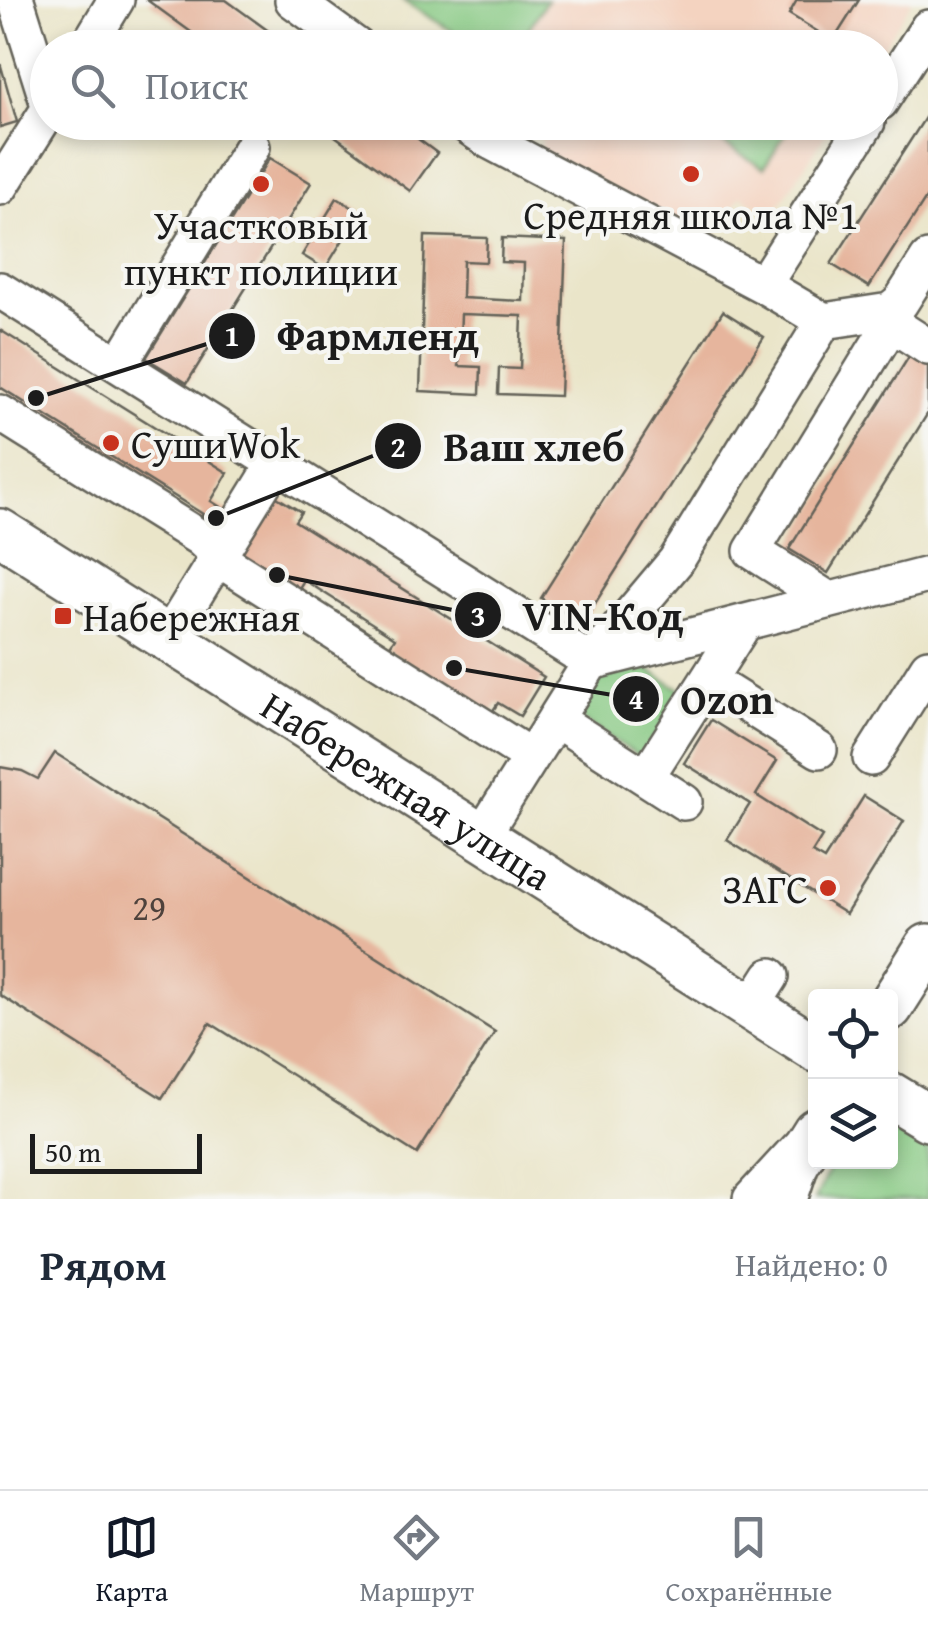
<!DOCTYPE html>
<html lang="ru">
<meta charset="utf-8">
<style>
:root{--surface:#fff;--page:#f2f2f3;--text:#1f2937;--muted:#747a83;--line:#e0e1e3;--accent:#111827}
body{margin:0;font-family:"Gentium Book Plus",serif;background:var(--page);color:var(--text)}
.controls{position:absolute;right:30px;bottom:30px;display:grid;overflow:hidden;border-radius:10px;box-shadow:0 5px 15px #0003}
.controls button{width:90px;height:90px;display:grid;place-items:center;padding:0;border:0;border-bottom:2px solid var(--line);background:var(--surface);color:var(--text);font:50px sans-serif}
.scale{position:absolute;left:30px;bottom:25px;width:172px;box-sizing:border-box;padding-left:10px;border:5px solid #1c1c1c;border-top:0;font-size:28px;line-height:35px;white-space:nowrap;color:#1c1c1c;-webkit-text-stroke:8px #f6f6f2;paint-order:stroke}
.list{margin:0;padding:0;list-style:none}
h2{display:flex;justify-content:space-between;align-items:center;height:130px;margin:0;padding:0 40px;font-size:42px}
h2 small{font-size:32px;font-weight:400;color:var(--muted)}
.icon{flex:none;width:55px;height:55px;fill:none;stroke:currentColor;stroke-width:2;stroke-linecap:round;stroke-linejoin:round}
.map{position:relative;flex:none;width:928px;height:1199px;overflow:hidden}
.search{position:absolute;background:var(--surface);box-shadow:0 5px 15px #0003;left:30px;right:30px;top:30px;height:110px;display:flex;align-items:center;gap:25px;box-sizing:border-box;padding:0 35px;border-radius:55px;color:var(--muted);font-size:38px}
.sheet{height:290px;background:var(--surface)}
nav{display:flex;justify-content:space-around;align-items:center;box-sizing:border-box;height:140px;border-top:2px solid var(--line);background:var(--surface);font-size:28px;color:var(--muted)}
nav a{display:grid;justify-items:center;gap:5px}
nav .on{color:var(--accent)}
.map>svg:first-child{display:block}
</style>
<div class="map">
<svg width="928" height="1199" viewBox="0 0 928 1199">
<rect width="100%" height="100%" fill="#f6f6f2"/>
<filter id="ink" filterUnits="userSpaceOnUse"><feTurbulence type="fractalNoise" baseFrequency=".01" numOctaves="2"/><feDisplacementMap in="SourceGraphic" scale="20" xChannelSelector="R" yChannelSelector="G"/><feConvolveMatrix kernelMatrix="1 2 1 2 8 2 1 2 1" color-interpolation-filters="sRGB"/></filter>
<filter id="wash" filterUnits="userSpaceOnUse"><feTurbulence type="fractalNoise" baseFrequency=".0048" numOctaves="4" result="noise"/><feDisplacementMap in="SourceGraphic" scale="40" xChannelSelector="R" yChannelSelector="G"/><feGaussianBlur stdDeviation="2.25" result="paint"/><feColorMatrix in="noise" values="0 0 0 0 0 0 0 0 0 0 0 0 0 0 0 0 0 1.4 0 .05"/><feComposite in="paint" operator="in"/></filter>
<g filter="url(#wash)">
<rect width="100%" height="100%" fill="#eae5c9"/>
<path fill="#f4d3c0" d="M547,0H913L881,50L880,48H539L524,38Z
M541,123H833L773,215L741,196L710,243L541,151Z"/>
<path fill="#85c881" stroke="#50724e" stroke-width="2.5" d="M402,0H547L517,47H478Z
M689,123H792L764,168Z
M637,662L691,696L649,763L575,715L602,673Z
M893,1128L910,1134L928,1145V1199H815L833,1162H890L891,1129Z"/>
<g id="blocks">
<path fill="#e6b59d" d="M147,0H226L292,48H213Z
M797,0H859L833,41L789,14Z
M1,66L17,122L0,127V67Z
M928,113V195L869,287L831,264Z
M316,122H395L437,153L410,191Z
M270,158L311,183L187,383L146,358Z
M337,198L360,212L325,269L302,255Z
M425,236L487,238L486,262L463,261L462,298L523,301L524,263L501,262L502,238L566,241L560,396L498,394L499,368L520,369L522,316L461,314L459,366L481,367L480,394L420,391Z
M723,311L764,337L582,624L541,598Z
M0,330L228,473L211,501L233,515L221,535L198,521L203,514L0,387Z
M913,350L928,359V413L828,573L789,549Z
M272,494L301,512L295,521L544,677L520,716L498,703L490,715L387,650L395,638L304,580L293,598L231,559Z
M711,720L777,761L756,795L822,837L812,853L824,860L864,796L904,821L846,914L727,840L750,804L684,763Z
M55,753L495,1032L417,1154L210,1023L162,1098L0,995V767L22,771L38,779Z"/>
</g>
</g>
<g filter="url(#ink)">
<use href="#blocks" fill-opacity="0" stroke="#646259" stroke-width="2.5"/>
<g fill="none" stroke-linecap="round" stroke-linejoin="round">
<defs>
<path id="minor" d="M16,0L48,102
M293,0L359,48
M87,48L116,0
M880,102L928,28
M462,122L490,141L763,285
M0,187L48,111
M0,290L591,662L928,575
M877,314L928,347
M824,321L890,311L900,303L928,259
M119,365L252,147
M0,413L200,538L230,566L531,757
M829,600L752,551L891,324
M168,638L275,464
M708,680L819,750
M555,719L684,802
M871,758L928,667
M646,777L745,622
M481,837L591,662L676,561L824,321L763,285L867,122
M750,1009L771,976
M751,1199L798,1148"/>
<g id="major">
<path id="s1" d="M0,532L816,1049"/>
<path d="M890,1007L928,947"/>
<path d="M890,1095L928,1118"/>
<path d="M784,1199L796,1163L816,1131"/>
</g>
</defs>
<use href="#minor" stroke="#646259" stroke-width="40"/>
<use href="#major" stroke="#646259" stroke-width="50"/>
<use href="#minor" stroke="#fff" stroke-width="35"/>
<use href="#major" stroke="#fff" stroke-width="45"/>
</g>
</g>
<g fill="#c8321e" stroke="#f6f6f2" stroke-width="4">
<circle cx="691" cy="174" r="10"/>
<circle cx="261" cy="184" r="10"/>
<circle cx="111" cy="443" r="10"/>
<rect x="53" y="606" width="20" height="20" rx="5"/>
<circle cx="828" cy="888" r="10"/>
</g>
<g text-anchor="middle" dominant-baseline="central" stroke-width="8" stroke-linejoin="round" paint-order="stroke">
<g font-size="35" fill="#4e423c">
<text x="149" y="907">29</text>
</g>
<g font-size="40" fill="#1c1c1c" stroke="#f6f6f2">
<text x="691" y="214">Средняя школа №1</text>
<text x="261" y="224">Участковый<tspan x="261" dy="46">пункт полиции</tspan></text>
<text x="131" y="443" text-anchor="start">СушиWok</text>
<text x="83" y="616" text-anchor="start">Набережная</text>
<text x="808" y="888" text-anchor="end">ЗАГС</text>
</g>
<g font-size="40" fill="#1c1c1c" stroke="#f6f6f2">
<text stroke="none"><textPath href="#s1" startOffset="482">Набережная улица</textPath></text>
</g>
</g>
<path fill="none" stroke="#1c1c1c" stroke-width="4" d="M36 398L232 336M216 518L398 446M277 575L478 615M454 668L636 699"/>
<g fill="#1c1c1c" stroke="#f6f6f2" stroke-width="4">
<circle cx="36" cy="398" r="10"/>
<circle cx="216" cy="518" r="10"/>
<circle cx="277" cy="575" r="10"/>
<circle cx="454" cy="668" r="10"/>
<circle cx="232" cy="336" r="25"/>
<circle cx="398" cy="446" r="25"/>
<circle cx="478" cy="615" r="25"/>
<circle cx="636" cy="699" r="25"/>
</g>
<g font-size="30" text-anchor="middle" font-weight="bold" fill="#fff">
<text x="232" y="346">1</text>
<text x="398" y="457">2</text>
<text x="478" y="626">3</text>
<text x="636" y="709">4</text>
</g>
<g font-size="42" text-anchor="middle" font-weight="bold" fill="#1c1c1c" stroke="#f6f6f2" stroke-width="8" stroke-linejoin="round" paint-order="stroke">
<text x="378" y="350">Фармленд</text>
<text x="534" y="461">Ваш хлеб</text>
<text x="603" y="630">VIN-Код</text>
<text x="727" y="714">Ozon</text>
</g>
</svg>
<div class="controls">
<button><svg class="icon" aria-label="locate" viewBox="0 0 24 24"><circle cx="12" cy="12" r="6"/><path d="M12 2v4M12 18v4M2 12h4M18 12h4"/></svg></button>
<button><svg class="icon" aria-label="layers" viewBox="0 0 24 24"><path d="M12 4l9 5-9 5-9-5zM3 14l9 5 9-5"/></svg></button>
</div>
<div class="scale">50 m</div>
<div class="search"><svg class="icon" aria-label="search" viewBox="0 0 24 24"><circle cx="10" cy="10" r="6"/><path d="M15 15l6 6"/></svg>Поиск</div>
</div>
<section class="sheet">
<h2>Рядом<small>Найдено: 0</small></h2>
<ul class="list">
</ul>
</section>
<nav>
<a class="on"><svg class="icon" aria-label="map" viewBox="0 0 24 24"><path d="M3 6l6-2 6 2 6-2v14l-6 2-6-2-6 2zM9 4v14M15 6v14"/></svg>Карта</a>
<a><svg class="icon" aria-label="directions" viewBox="0 0 24 24"><path d="M12 3l9 9-9 9-9-9zM9 14v-3h6M13 9l2 2-2 2"/></svg>Маршрут</a>
<a><svg class="icon" aria-label="saved" viewBox="0 0 24 24"><path d="M7 4h10v16l-5-4-5 4z"/></svg>Сохранённые</a>
</nav>
